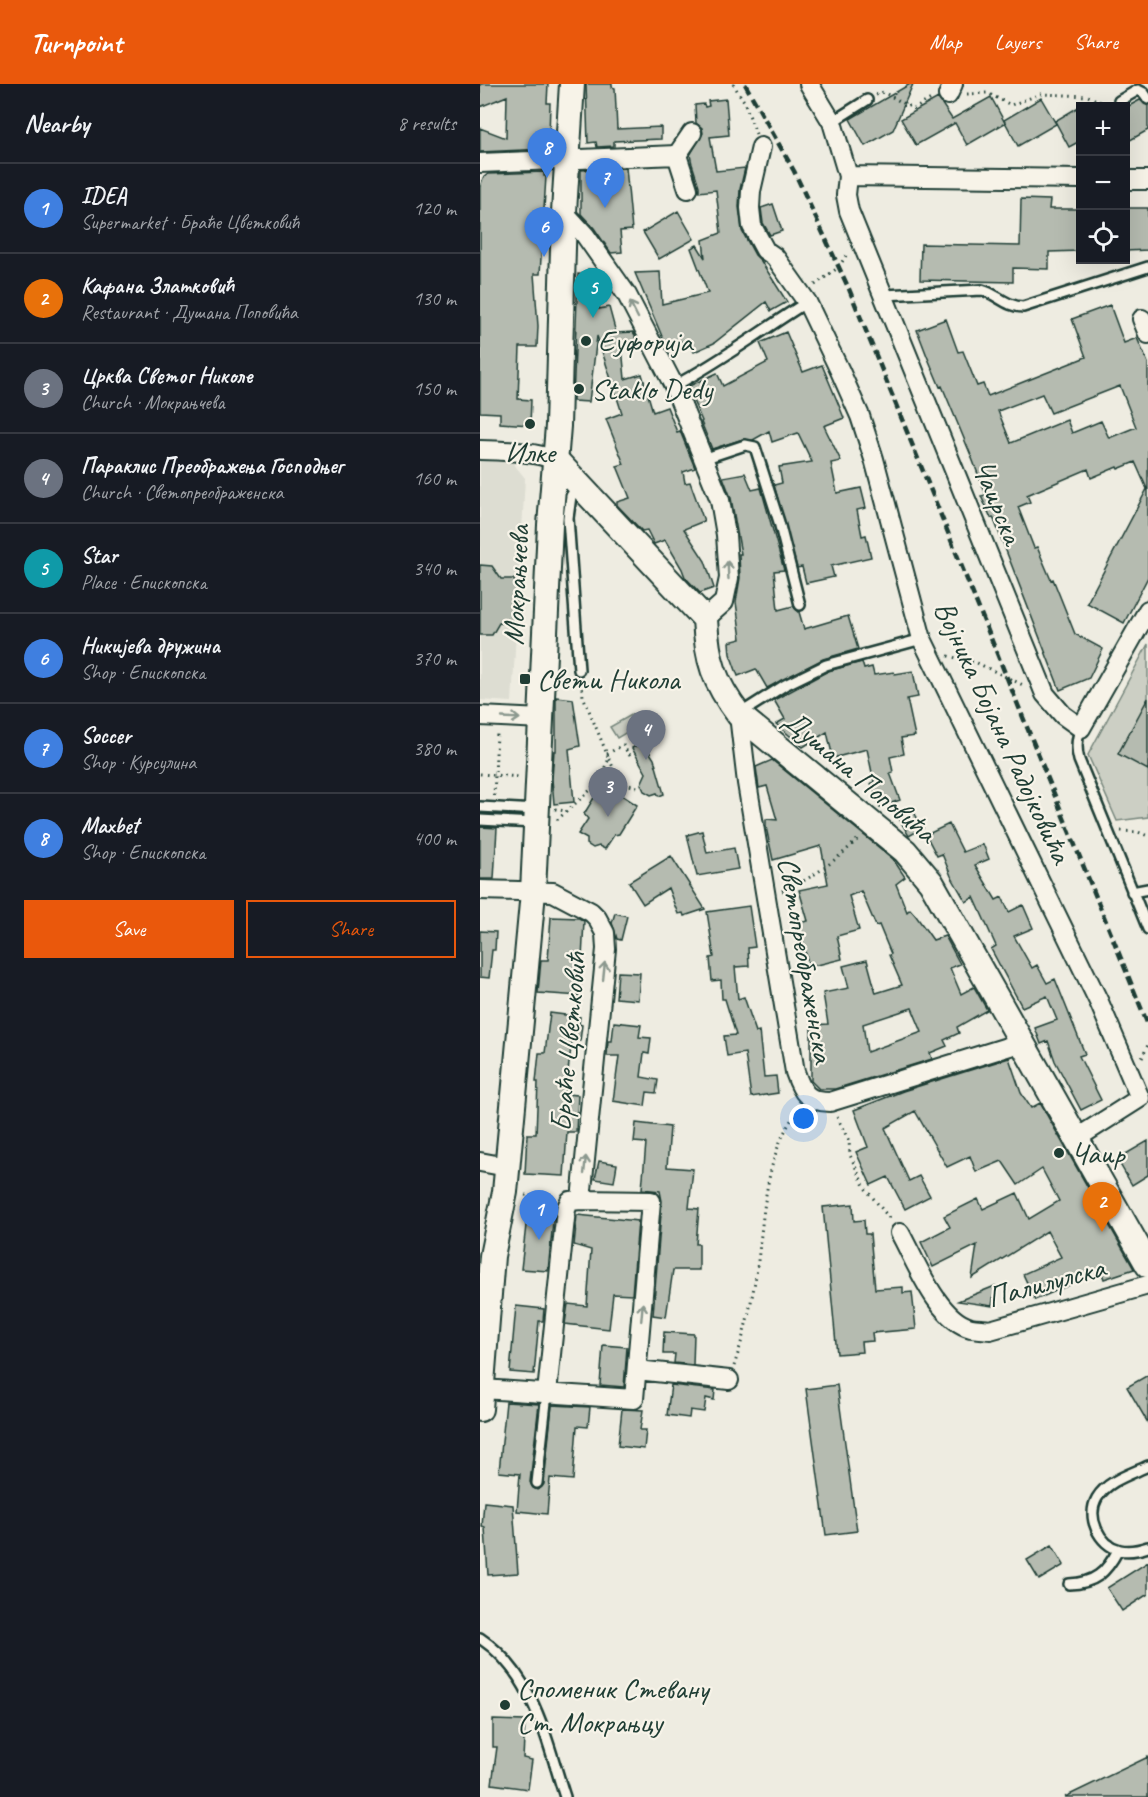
<!DOCTYPE html>
<meta charset="utf-8">
<style>
:root{--surface:#171b24;--page:#242831;--text:#f1f3f6;--muted:#9ea1a6;--line:#363941;--accent:#ea580c}
body{margin:0;font-family:Caveat,sans-serif;background:var(--page);color:var(--text)}
.controls{position:absolute;right:18px;top:18px;display:grid;overflow:hidden;border-radius:0px;box-shadow:0 6px 24px #0002}
.controls button{width:54px;height:54px;display:grid;place-items:center;padding:0;border:0;border-bottom:2px solid var(--line);background:var(--surface);color:var(--text);font:30px sans-serif}
.you{position:absolute;left:324px;top:1035px;width:21px;height:21px;margin:-15px;border:4px solid #fff;border-radius:50%;background:#1a73e8;box-shadow:0 0 0 9px #1a73e833}
.badge{display:grid;place-items:center;width:39px;height:39px;border-radius:50%;background:var(--accent);color:#fff;font-size:20px;font-weight:700}
.pin{position:absolute;translate:-50% -50px;filter:drop-shadow(0 2px 3px #0008)}
.pin::after{content:'';position:absolute;top:32px;width:21px;height:18px;background:inherit;clip-path:polygon(0 0,100% 0,50% 100%)}
.list{margin:0;padding:0;list-style:none}
h2{display:flex;justify-content:space-between;align-items:center;height:78px;margin:0;padding:0 24px;font-size:26px}
h2 small{font-size:20px;font-weight:400;color:var(--muted)}
.list li{display:grid;grid-template-columns:39px 1fr auto;gap:18px;align-items:center;box-sizing:border-box;height:90px;padding:0 24px;border-top:2px solid var(--line)}
.list b{display:block;font-size:22px;white-space:nowrap}
.list p{margin:0;font-size:20px;white-space:nowrap;color:var(--muted)}
.list em{font-size:20px;font-style:normal;color:var(--muted)}
.actions{display:flex;gap:12px;padding:18px 24px}
.actions a{flex:1;padding:14px 0;border:2px solid var(--accent);border-radius:0px;text-align:center;font-size:21px;color:var(--accent)}
.actions .main{background:var(--accent);color:#fff}
.icon{flex:none;width:33px;height:33px;fill:none;stroke:currentColor;stroke-width:2;stroke-linecap:round;stroke-linejoin:round}
.map{position:relative;flex:none;width:668px;height:1713px;overflow:hidden}
header{display:flex;align-items:center;gap:36px;box-sizing:border-box;height:84px;padding:0 30px;background:var(--accent);color:#fff}
header strong{font-size:28px}
nav{display:flex;gap:33px;margin-inline-start:auto;font-size:21px}
main{display:flex}
aside{flex:1;background:var(--surface)}
.map>svg:first-child{display:block}
</style>
<header>
<strong>Turnpoint</strong>
<nav><a>Map</a><a>Layers</a><a>Share</a></nav>
</header>
<main>
<aside>
<h2>Nearby<small>8 results</small></h2>
<ul class="list">
<li><span class="badge" style="background:#3f7fe0">1</span><div><b>IDEA</b><p>Supermarket · Браће Цветковић</p></div><em>120 m</em></li>
<li><span class="badge" style="background:#e8710a">2</span><div><b>Кафана Златковић</b><p>Restaurant · Душана Поповића</p></div><em>130 m</em></li>
<li><span class="badge" style="background:#6b7280">3</span><div><b>Црква Светог Николе</b><p>Church · Мокрањчева</p></div><em>150 m</em></li>
<li><span class="badge" style="background:#6b7280">4</span><div><b>Параклис Преображења Господњег</b><p>Church · Светопреображенска</p></div><em>160 m</em></li>
<li><span class="badge" style="background:#0f9aa8">5</span><div><b>Star</b><p>Place · Епископска</p></div><em>340 m</em></li>
<li><span class="badge" style="background:#3f7fe0">6</span><div><b>Никијева дружина</b><p>Shop · Епископска</p></div><em>370 m</em></li>
<li><span class="badge" style="background:#3f7fe0">7</span><div><b>Soccer</b><p>Shop · Курсулина</p></div><em>380 m</em></li>
<li><span class="badge" style="background:#3f7fe0">8</span><div><b>Maxbet</b><p>Shop · Епископска</p></div><em>400 m</em></li>
</ul>
<div class="actions"><a class="main">Save</a><a>Share</a></div>
</aside>
<div class="map">
<svg width="668" height="1713" viewBox="0 0 668 1713">
<rect width="100%" height="100%" fill="#eeece1"/>
<filter id="ink" filterUnits="userSpaceOnUse"><feTurbulence type="fractalNoise" baseFrequency=".0167" numOctaves="2"/><feDisplacementMap in="SourceGraphic" scale="12" xChannelSelector="R" yChannelSelector="G"/><feConvolveMatrix kernelMatrix="1 2 1 2 8 2 1 2 1" color-interpolation-filters="sRGB"/></filter>
<g filter="url(#ink)">
<path fill="#ddddd2" d="M0,377L32,378L45,394L32,618L0,616Z"/>
<path fill="#cccfc4" stroke="#76867c" stroke-width="1.5" d="M668,560V733L637,737L608,671Z
M153,630L159,641L137,654L130,643Z"/>
<path fill="#b5bbb0" stroke="#1f3d34" stroke-width="1.5" fill-rule="evenodd" d="M0,0H68L67,19H70L69,52H65V65L0,68V44L26,54L27,12L0,23Z
M106,0H132V3L135,4L137,45L181,43V55L134,57V62L117,63L116,58L108,59Z
M430,0H433L413,46L385,62L370,35Z
M511,13L525,39L487,61L475,39L436,61L421,35L458,14L472,35Z
M561,14L576,40L538,62L524,36Z
M246,15L249,51L230,53L236,87L265,84L260,105L259,123L262,147L275,171L281,177L307,218L291,227L286,218L234,259L214,268L208,255L187,264L155,189L180,188L182,220L228,209L211,164L217,161L225,174L223,156L241,149L236,106L219,108V102L212,80L210,71L223,49L222,44L216,39L215,21L224,20L225,23L229,22L228,17Z
M660,16L668,22V46L645,59V24Z
M600,22V57L589,63L575,37Z
M146,84L152,146L140,147L142,168L131,169L114,144L101,130V86Z
M64,88V92H66L60,190H54L58,242L57,263H40L38,315L51,316L50,341L20,339V329L0,328V103L3,94L8,90Z
M541,115L570,116L569,125H600V167L569,168V185L533,184V198L440,196L441,160L540,162Z
M293,120L302,147L290,151L283,139L281,124Z
M645,124H668V166L645,167Z
M198,127L214,155L179,175L163,148Z
M108,185L116,186L122,195L119,225L129,223L136,249L153,248L155,251L156,262L142,263L145,295L162,290L173,328L187,323L197,348L200,347L215,384L203,388L205,399L210,398L224,437L204,445L225,477L234,504L220,509L205,493L202,485L185,456L174,460L167,446L162,447L137,421V418L150,414L137,382L144,380L126,335L142,329L117,252L109,318L93,317L98,190L107,191Z
M630,221L644,259L657,254L668,279V493L644,539L607,519L667,405L655,378L638,385L637,383L611,394L608,385L547,411L550,418L538,423L554,464L557,463L571,496L573,495L595,550L623,565L609,594L580,606L513,433L511,434L501,412L506,411L490,369L462,302L460,303L447,272L437,246L466,235L478,268L483,267L497,302L503,300L508,312L606,273L592,235ZM640,302L656,343L629,354L621,337L592,349L587,336L531,359L518,327L562,310L571,329Z
M306,248L323,288L342,281L358,319L364,334L344,342L361,377L351,379L357,409L381,404L386,424L377,426L382,452L386,451L391,473L351,482L354,493L326,499L322,483L317,484L294,401L302,399L299,383L332,378L318,349L292,358L289,347L273,356L263,355L232,365L221,338L222,337L207,303L237,289L243,302L288,278L280,259Z
M265,389L272,406L281,404L304,486L294,487L298,526L313,522L319,528L324,545L368,532L378,565L343,575L287,604L276,585L258,592L250,570L249,558L261,555L256,518L260,494L259,470H261L251,414L243,393Z
M0,481L12,482L21,495H33L41,506L35,518L40,530L32,540L19,539L12,551H0Z
M382,578L384,585L392,583L394,591L414,588L415,590L433,587L438,613L427,615L435,652L421,654L424,670L410,673L413,688L410,689L420,716L400,723L391,699L394,698L387,665L353,674L347,648L323,663L296,640L305,635L294,616L348,587Z
M76,613L93,615L100,662L89,665L94,718L74,720L72,695L74,667H76Z
M668,614V686L638,670Z
M163,658L174,675L184,710L179,712L177,709L171,711L164,707L161,700L166,689L152,664Z
M292,676L413,775L425,793L416,800L427,828L430,825L436,832L453,856L465,852L480,880L470,884L481,910L494,903L507,926L477,943L479,949L464,956L467,962L450,969L452,975L355,1005H339L331,997V941L348,940L343,909L369,904L363,882L387,876L396,909L422,901L409,871L411,870L399,841L396,842L381,807L369,812L379,846L357,852L362,875L329,883L318,839L328,837L319,806L348,800L341,762L293,776L286,743V735L297,736L287,702L279,704L276,683ZM432,924L442,948L387,968L383,940Z
M123,699L157,721L139,750L134,751L125,765L119,762L113,764L107,760V755L98,750L108,735L104,730Z
M431,723L443,744L429,752L417,731Z
M469,740L483,768L503,760L509,775L495,781L516,816L522,813L529,828L543,821L553,844L534,852L552,884L557,881L567,899L575,895L605,970L599,972L621,1016L601,1026L575,977L568,957L561,960L555,944L577,936L567,912L542,923L511,865L516,862L494,813L486,818L471,792L462,770L457,772L446,751Z
M0,743L17,744L14,795H0Z
M222,747L227,769L254,764L258,785L217,792L207,751Z
M191,772L225,825L204,832L203,829L198,830L188,804L163,820L149,798Z
M269,822L275,863L268,864L269,882L255,883L258,915L264,913L276,948L279,947L284,993L296,992L298,1009L271,1013L265,969L247,972L244,952L256,951L245,915H242L241,896L232,897L230,874L234,873L227,828Z
M135,829L147,832L141,856L137,855L132,839Z
M71,833L99,834L104,837L100,912L58,909L61,876H68Z
M0,847L16,848L15,866H12L9,894L0,893Z
M138,888L160,889L158,916L136,914Z
M70,929L100,933L99,940L102,941L100,957L92,956L85,1010L98,1011L96,1048H87L84,1092L45,1090L47,1050H56L58,998H56L59,969H65Z
M134,938L161,941L159,953L171,954L169,970L164,969L161,993L178,996L176,1009L167,1008L165,1022L133,1017L139,972H127L128,957H132Z
M529,974L541,1009L551,1024L560,1019L654,1185L624,1195L620,1184L587,1202L555,1216L543,1190L581,1173L567,1147L492,1194L497,1161L453,1183L441,1158L470,1143L464,1132L498,1115L503,1125L537,1109L549,1135L579,1117L562,1085L538,1101L522,1077L496,1088L490,1072L467,1083L435,1027L405,1044L429,1097L439,1092L450,1112L425,1125L408,1093L391,1101L376,1068L388,1063L374,1026L423,1007Z
M156,1039L190,1043L187,1083L213,1085L209,1124L219,1125L216,1160H219V1186H193L186,1233L173,1231L182,1117L180,1107L162,1105L166,1059L154,1058Z
M668,1057V1091L652,1101L637,1075Z
M119,1077L137,1080L134,1098L115,1095Z
M373,1120L374,1137L384,1136L385,1150H390L395,1205L423,1203V1209L432,1208L436,1245L392,1249L393,1257L381,1258L382,1268L357,1270L343,1123Z
M48,1124L74,1127L68,1187L41,1185Z
M97,1131L158,1137L152,1211L133,1210L129,1245L85,1240L88,1220L107,1222L111,1166L94,1161Z
M515,1202L512,1222L478,1217Z
M36,1222L64,1225L63,1237H59L54,1290L30,1288Z
M184,1248L214,1250L213,1281L194,1279L195,1270H183Z
M123,1261L147,1263L144,1303L120,1301Z
M668,1291V1339L647,1303Z
M191,1301L235,1306L234,1316L226,1314L224,1328L210,1326L209,1334L187,1331Z
M357,1301L377,1447L346,1451L326,1305Z
M26,1318L59,1320L50,1398L53,1404L57,1406L62,1403L64,1400L72,1321L110,1323L108,1343L97,1342L93,1396L70,1394L67,1430L37,1427L40,1390L19,1388Z
M142,1325L163,1326L160,1346H166L164,1365L138,1362Z
M4,1418L33,1421L38,1489L8,1491L5,1444L2,1443Z
M572,1461L584,1481L559,1496L547,1476Z
M668,1478V1510L642,1527L627,1504Z
M13,1636L45,1637L43,1674L52,1676L48,1705L12,1700L17,1663H13Z
M668,1673V1713H585Z"/>
<g fill="none" stroke-linecap="round" stroke-linejoin="round">
<defs>
<path id="service" d="M639,17L658,6L664,9L668,15
M352,38L387,16
M404,211L502,206C517,210 527,223 543,223L668,183
M194,302C240,278 282,246 327,218
M223,375L265,361L275,363L299,438L320,521
M97,403L91,412L88,434L99,586
M261,629L305,601L346,581L442,555
M601,644C596,655 596,665 599,676L668,845
M0,723L57,726
M0,736L55,739
M652,808L668,805
M668,1382C651,1390 627,1397 617,1414C606,1433 619,1461 640,1466C649,1468 659,1466 668,1463
M57,1399L67,1309
M589,1500C615,1499 626,1489 638,1466
M0,1554C54,1590 66,1655 85,1713"/>
<path id="minor" d="M329,0L352,38L368,92L366,111L369,127L565,610L583,631L601,644L668,526
M468,11L473,0
M281,63L271,107L270,124L272,142L285,166L295,173L327,218L360,287L380,332L394,375L442,555L619,918L660,1014L597,1054
M197,71L208,105
M0,79L197,71L212,49
M368,92L600,95
M646,96H668
M84,128L105,151L147,211L194,302L240,416L246,451L249,494L244,518L225,535
M662,235L668,250
M0,366C26,367 51,367 76,376
M259,631L267,699L315,988C322,1008 327,1018 350,1018L543,958
M0,632L62,635
M0,806L73,808L111,828L117,834L125,849L126,865L101,1116L171,1117L154,1315L2,1305
M0,1078L27,1083
M420,1149C436,1178 458,1236 491,1244C497,1245 504,1245 510,1246L668,1201
M157,1286L249,1296
M67,1309L86,1125L90,1117L101,1116"/>
<path id="tertiary" d="M76,376L225,535C227,576 234,598 259,631L425,767L451,798L668,1181
M0,1325L12,1172L25,1108L53,808L70,441L78,342L84,128L92,0"/>
</defs>
<use href="#service" stroke="#1f3d34" stroke-width="14"/>
<use href="#minor" stroke="#1f3d34" stroke-width="22"/>
<use href="#tertiary" stroke="#1f3d34" stroke-width="28"/>
<path stroke="#1f3d34" stroke-width="3" stroke-dasharray="1.5 4.5" stroke-linecap="butt" d="M253,0L264,17L276,50
M487,10L507,9L531,21L561,10L608,12L629,22
M396,11L403,8L434,25L451,15
M335,201L359,183L368,168
M468,572L497,579L543,601
M127,670L143,661L149,671L154,668
M129,675L141,699L161,704
M0,690L40,693
M14,712L17,650
M75,725L85,727
M77,736L116,701L129,675L103,612L101,598
M641,747L658,748L668,752
M302,807C332,795 357,776 380,753
M662,974L668,961
M357,1033L369,1057L370,1071L385,1104L410,1135
M45,1111L74,1115
M254,1282C263,1255 270,1226 275,1197C285,1139 281,1076 318,1026"/>
<use href="#service" stroke="#f7f3e8" stroke-width="9"/>
<use href="#minor" stroke="#f7f3e8" stroke-width="18"/>
<use href="#tertiary" stroke="#f7f3e8" stroke-width="24"/>
<path stroke="#1f3d34" stroke-width="4.5" stroke-dasharray="9 4.5" stroke-linecap="butt" d="M265,0L314,87L369,205L668,941"/>
</g>
<defs><path id="oneway-shaft" d="M-6 0H5M1.5-3L5.5 0L1.5 3" fill="none" stroke-width="1.6" stroke-linecap="round" stroke-linejoin="round" transform="scale(1.5)"/></defs>
<g stroke="#8b988e">
<use href="#oneway-shaft" transform="translate(154 226) rotate(-117)"/>
<use href="#oneway-shaft" transform="translate(248 486) rotate(-93)"/>
<use href="#oneway-shaft" transform="translate(31 634) rotate(3)"/>
<use href="#oneway-shaft" transform="translate(124 887) rotate(-84)"/>
<use href="#oneway-shaft" transform="translate(105 1081) rotate(-84)"/>
<use href="#oneway-shaft" transform="translate(162 1228) rotate(-85)"/>
</g>
</g>
<g fill="#1f3d34" stroke="#f7f3e8" stroke-width="2">
<circle cx="106" cy="257" r="6"/>
<circle cx="99" cy="305" r="6"/>
<circle cx="50" cy="340" r="6"/>
<rect x="39" y="589" width="12" height="12" rx="3"/>
<circle cx="579" cy="1069" r="6"/>
<circle cx="25" cy="1621" r="6"/>
</g>
<g text-anchor="middle" dominant-baseline="central" stroke-width="4.5" stroke-linejoin="round" paint-order="stroke">
<g font-size="30" fill="#1f3d34" stroke="#f7f3e8" text-anchor="start">
<text x="118" y="257">Еуфорија</text>
<text x="111" y="305">Staklo Dedy</text>
<text x="50" y="368" text-anchor="middle">Илке</text>
<text x="57" y="595">Свети Никола</text>
<text x="591" y="1069">Чаир</text>
<text x="37" y="1604">Споменик Стевану<tspan x="37" dy="34">Ст. Мокрањцу</tspan></text>
</g>
<g font-size="30" fill="#1f3d34" stroke="#f7f3e8">
<text transform="translate(518 418) rotate(68)">Чаирска</text>
<text transform="translate(36 501) rotate(-87)">Мокрањчева</text>
<text transform="translate(523 648) rotate(65)">Војника Бојана Радојковића</text>
<text transform="translate(380 692) rotate(40)">Душана Поповића</text>
<text transform="translate(326 876) rotate(80)">Светопреображенска</text>
<text transform="translate(88 958) rotate(-85)">Браће Цветковић</text>
<text transform="translate(566 1198) rotate(-15)">Палилулска</text>
</g>
</g>
</svg>
<div class="controls">
<button>+</button>
<button>−</button>
<button><svg class="icon" aria-label="locate" viewBox="0 0 24 24"><circle cx="12" cy="12" r="6"/><path d="M12 2v4M12 18v4M2 12h4M18 12h4"/></svg></button>
</div>
<div class="you"></div>
<div class="pin badge" style="left:59px;top:1156px;background:#3f7fe0">1</div>
<div class="pin badge" style="left:622px;top:1148px;background:#e8710a">2</div>
<div class="pin badge" style="left:128px;top:733px;background:#6b7280">3</div>
<div class="pin badge" style="left:166px;top:676px;background:#6b7280">4</div>
<div class="pin badge" style="left:113px;top:234px;background:#0f9aa8">5</div>
<div class="pin badge" style="left:64px;top:173px;background:#3f7fe0">6</div>
<div class="pin badge" style="left:125px;top:124px;background:#3f7fe0">7</div>
<div class="pin badge" style="left:67px;top:94px;background:#3f7fe0">8</div>
</div>
</main>
